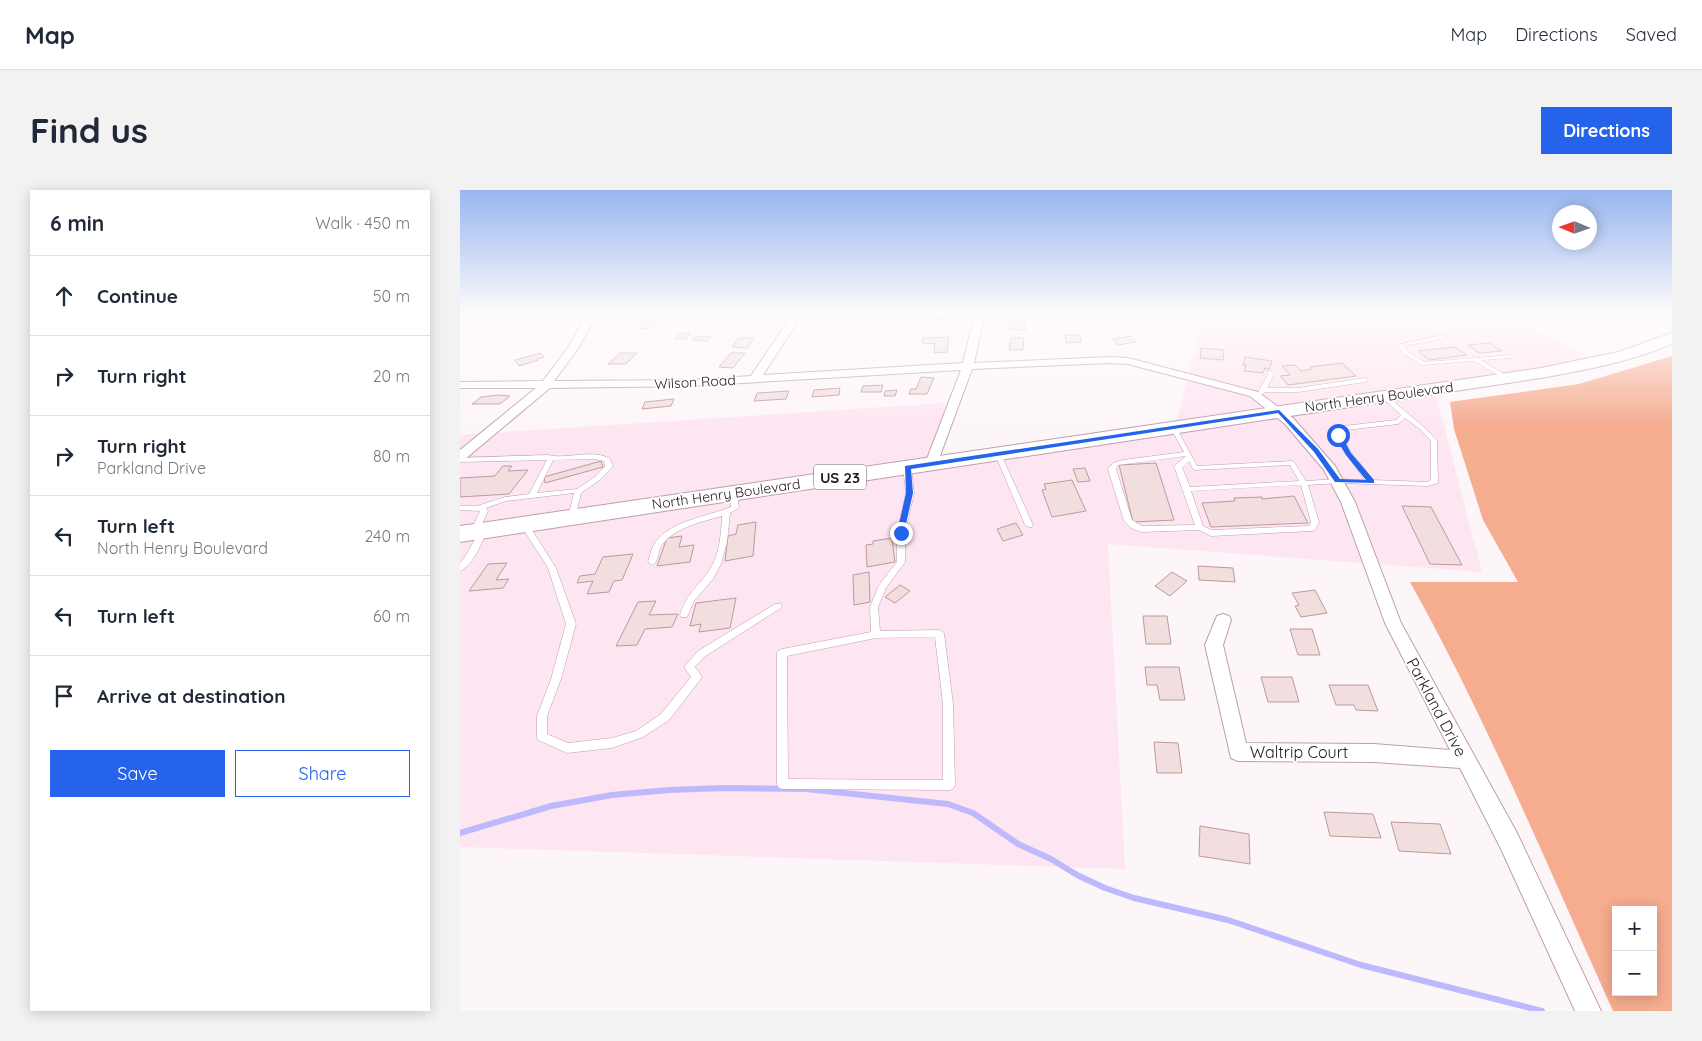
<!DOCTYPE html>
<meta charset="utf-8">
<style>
:root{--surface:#fff;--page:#f2f2f3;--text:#1f2937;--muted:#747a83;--line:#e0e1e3;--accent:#2563eb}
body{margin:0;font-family:Quicksand,sans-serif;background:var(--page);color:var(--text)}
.controls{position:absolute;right:15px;bottom:15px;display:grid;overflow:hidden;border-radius:0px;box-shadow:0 2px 12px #0003}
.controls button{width:45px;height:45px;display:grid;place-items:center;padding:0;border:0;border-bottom:1px solid var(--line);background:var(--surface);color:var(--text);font:25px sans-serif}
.compass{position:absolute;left:1092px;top:15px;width:45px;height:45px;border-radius:50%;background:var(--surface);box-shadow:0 2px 12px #0003;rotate:272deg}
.stop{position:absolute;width:15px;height:15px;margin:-11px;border:4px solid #2563eb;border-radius:50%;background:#fff}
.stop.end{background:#2563eb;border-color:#fff;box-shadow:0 1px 5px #0008}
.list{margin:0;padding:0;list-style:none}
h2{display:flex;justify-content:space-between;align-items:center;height:65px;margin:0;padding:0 20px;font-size:21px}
h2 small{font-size:16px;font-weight:400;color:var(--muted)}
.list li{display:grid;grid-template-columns:32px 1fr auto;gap:15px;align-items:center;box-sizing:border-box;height:80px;padding:0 20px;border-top:1px solid var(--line)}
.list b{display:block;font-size:19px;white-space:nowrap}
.list p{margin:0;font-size:16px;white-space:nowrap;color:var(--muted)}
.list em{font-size:16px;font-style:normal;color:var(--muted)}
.actions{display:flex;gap:10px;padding:15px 20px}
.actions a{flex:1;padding:11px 0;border:1px solid var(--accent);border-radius:0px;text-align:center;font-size:18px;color:var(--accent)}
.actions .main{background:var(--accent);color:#fff}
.icon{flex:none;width:28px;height:28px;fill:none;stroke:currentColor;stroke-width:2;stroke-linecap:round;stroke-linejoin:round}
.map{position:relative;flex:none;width:1212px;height:821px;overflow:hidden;border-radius:0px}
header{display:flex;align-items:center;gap:30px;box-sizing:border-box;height:70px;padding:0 25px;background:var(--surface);border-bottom:1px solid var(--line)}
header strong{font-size:24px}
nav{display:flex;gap:28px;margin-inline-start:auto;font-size:18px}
.intro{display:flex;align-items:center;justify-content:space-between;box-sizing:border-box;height:120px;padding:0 30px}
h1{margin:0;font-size:35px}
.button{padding:12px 22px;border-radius:0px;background:var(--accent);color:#fff;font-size:18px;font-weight:700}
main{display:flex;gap:30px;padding:0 30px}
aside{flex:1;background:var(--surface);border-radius:0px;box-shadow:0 2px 12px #0003}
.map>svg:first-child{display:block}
</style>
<header>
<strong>Map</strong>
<nav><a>Map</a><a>Directions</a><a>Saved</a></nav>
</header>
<div class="intro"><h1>Find us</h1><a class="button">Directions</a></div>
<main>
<aside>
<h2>6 min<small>Walk · 450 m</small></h2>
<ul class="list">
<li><svg class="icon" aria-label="ahead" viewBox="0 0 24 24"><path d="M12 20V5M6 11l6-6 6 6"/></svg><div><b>Continue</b></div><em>50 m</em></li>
<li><svg class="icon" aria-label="right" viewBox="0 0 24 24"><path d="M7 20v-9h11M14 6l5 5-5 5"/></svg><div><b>Turn right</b></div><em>20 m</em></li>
<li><svg class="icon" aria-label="right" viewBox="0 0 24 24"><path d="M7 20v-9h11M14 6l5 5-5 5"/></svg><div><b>Turn right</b><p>Parkland Drive</p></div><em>80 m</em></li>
<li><svg class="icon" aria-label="left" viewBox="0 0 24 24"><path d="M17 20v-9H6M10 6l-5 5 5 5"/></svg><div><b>Turn left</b><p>North Henry Boulevard</p></div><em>240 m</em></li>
<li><svg class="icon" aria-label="left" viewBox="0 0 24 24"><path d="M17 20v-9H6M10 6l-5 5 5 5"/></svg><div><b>Turn left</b></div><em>60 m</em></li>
<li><svg class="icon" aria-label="arrive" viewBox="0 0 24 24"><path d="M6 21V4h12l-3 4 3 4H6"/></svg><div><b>Arrive at destination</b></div></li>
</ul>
<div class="actions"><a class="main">Save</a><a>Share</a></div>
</aside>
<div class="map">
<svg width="1212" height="821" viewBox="0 0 1212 821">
<rect width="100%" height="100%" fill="#fdf6f9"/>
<path fill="#fee5f2" d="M742,130H1051L1143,171L974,198L1022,382L648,354L665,679L0,657V245L485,213L480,272L715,239Z"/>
<path fill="#f5ac8f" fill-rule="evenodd" d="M1212,166V821H1153C1088,677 1027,530 950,392H1058L1023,330L994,239L990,212L1119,194ZM1156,720H1193V802H1156Z"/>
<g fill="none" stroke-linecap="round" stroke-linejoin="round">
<path stroke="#beb8fc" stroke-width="6" d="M0,643L91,616L152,605L209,600L264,598L346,599L488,614L513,623L558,654L591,669L617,685L645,698L674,708L768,730L901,775L1082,821"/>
</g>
<path fill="#f3dedf" stroke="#bd999b" d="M479,123H491L489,129H477Z
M958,123H973L978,128H974L977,131H966Z
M186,130H197L191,138L180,139Z
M551,131H566L565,140L549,139Z
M220,143H231L226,149H215Z
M605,145H620L621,152L606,153Z
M236,146L251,147L247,151L232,150Z
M671,146L676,152L658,155L653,149Z
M489,147L487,162L474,163L475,153L463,154V148Z
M279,148H294L287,158L272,157Z
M551,148H564L563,160H549Z
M1030,153L1042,161L1019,163L1008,155Z
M995,157L1007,165L969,170L958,161Z
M741,158L764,160L763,170L740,168Z
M81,163L84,167L77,169L78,170L59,176L55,170Z
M160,163H177L166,174H148Z
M271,163H285L273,178L259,177Z
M785,167L812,171L809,179L805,178L803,183L784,181L786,175H783Z
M882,173L896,186L828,195L820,186L830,185L822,176L835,175L841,181L852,179L850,177Z
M461,187L474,188L467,204H449L451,199H456Z
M423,195L421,202H401L403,196Z
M380,198L379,205L352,207L354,200Z
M437,200L435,206H424L425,201Z
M329,201L326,209L294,211L297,203Z
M38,205L50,206L40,214H12L21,207Z
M214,209L211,216L182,219L185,212Z
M141,271L143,277L85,293L84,287Z
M696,273L714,330L673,332L659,275Z
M43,276H52L48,281L68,280L49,304L0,307V288L35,286Z
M625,278L630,291L618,292L613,279Z
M612,290L626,321L592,327L582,300L586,299L584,294Z
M834,306L848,333L751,337L742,313L775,311L774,308L802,307V309Z
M942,316L971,317L1002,375L970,374Z
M296,332L293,366L265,371L268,346L276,344L278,335Z
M556,333L563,345L543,351L537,339Z
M222,346L219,357L234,355L230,372L197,376L207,348Z
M432,348L435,372L407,377L406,355L413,354V351Z
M173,364L162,390L154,391L149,402L127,404L133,391L117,393L120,386L135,384L143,367Z
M47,373L36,390L49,389L43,398L9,401L28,374Z
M738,376L773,378L775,392L739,390Z
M409,382L410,412L394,415L393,385Z
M712,382L727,391L710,406L695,396Z
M440,395L450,401L435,413L425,407Z
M855,400L867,423L841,427L835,416L839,415L832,403Z
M276,408L270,438L239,442L241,434L230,436L236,413Z
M196,411L189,425L218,424L212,437L185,439L177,455L156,456L178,412Z
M683,426H707L711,454H686Z
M830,439H852L860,465H838Z
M685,477H719L725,510H700L697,495H687Z
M801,487H832L839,512H808Z
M869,495H908L918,521L896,520L894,515H876Z
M694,552L718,553L722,583H697Z
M864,622L913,624L921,648L870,646Z
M931,632L980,634L991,664L939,661Z
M740,636L789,644L790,674L739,666Z"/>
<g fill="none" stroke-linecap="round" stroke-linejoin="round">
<defs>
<path id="lane" d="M984,145L987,147L986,148L944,156L948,162L965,172L1053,165L1054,166L1051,168L1021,170L1050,188L1045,189L1014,171L962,175L944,164L937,155Z
M810,180L814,184L807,198H838L905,188L908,190L905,192L838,202H805L803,204H799V200L808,184L807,182Z
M922,205H926L965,238L977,251L978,293L968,296L878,293L848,295L859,332L855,340L852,341L751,346L739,340L681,342L671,338L664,331L648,279L653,273L663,270L724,262L710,237L713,235L716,237L737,276L832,271L834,272L846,291L878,289L905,290L886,264L874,245L884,236L936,230L941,225L922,207ZM945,228L961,240L971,251V290L967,292L913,290L891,262L880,245L886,240L938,234ZM726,266L714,276L735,335L682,336L672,330L656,279L658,275ZM729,271L733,279L735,280L830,275L839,291L730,297L722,277ZM841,295L851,332L849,336L752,340L743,336L731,301Z
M538,262L541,264L573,335L572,337H569L565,335L535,264Z
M88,265C107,270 133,258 150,269L153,276L141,289L121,303L115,329H112L108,327L114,303L46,311L26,318L28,321L19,341L15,344L12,343L11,341L20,321L0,320V316H17L45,307L69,304L87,270L0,272V268ZM135,269L144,271L145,276L136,286L117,299L77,303L93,270Z
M447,275L451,277L454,303L445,343V372L426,398L418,417L420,441L479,440L482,441L484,443L493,514L495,595L493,599L489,600L323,599L319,598L317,594V463L319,460L322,459L411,442L410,417L419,395L437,372V343L446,303L443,277ZM475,447L483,514V590L328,589L327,466L416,448Z
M270,301H276L277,303L279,318L270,323L267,352L261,374L253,389L234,411L227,427H221L220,425C227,402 238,398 250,379C260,364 261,343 262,326C242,332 215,337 202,355C197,361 200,371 192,375L188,372C190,366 191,359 194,354C210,330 247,327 271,317L269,303Z
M61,332H67L96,378L116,434L101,489L87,526V544L108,553L152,548L176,541L201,524L231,487L224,477L238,461L315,414H321L322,416L321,418L244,467L235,477L242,487L240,490L209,530L183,547L152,558L107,563L78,550L77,547V526L91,489L106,434L88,378L60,334Z
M24,337L28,340C21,353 14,375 0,381V373L5,367L21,338Z"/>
<path id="street" d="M128,123H138L117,160L94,191L232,190L291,186L333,123H343L303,185L503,173L515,123H525L514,173L650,167L668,168L798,202L833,228L875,276L895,312L941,433L1057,643L1141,821H1115L1041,659L1000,578L914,572L778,571L771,568L745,455L757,426L763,424L769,426L771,430L763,455L786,553L914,554L990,560L925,433L881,312L864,280L825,234L790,206L668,174L650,173L512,179L477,274L471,278L465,274L501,180L232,196L90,198L5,269L0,270V260L76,198H0V192L83,191L107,159Z"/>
<path id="primary" d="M1212,143V154C1170,172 1125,180 1081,188L0,352V336L1081,178L1158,162Z"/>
</defs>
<use href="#lane" stroke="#be9eae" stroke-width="1"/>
<use href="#street" stroke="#be9eae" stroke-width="2"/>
<use href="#primary" stroke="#be9eae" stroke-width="2"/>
<use href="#lane" fill="#fff" fill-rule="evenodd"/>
<use href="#street" fill="#fff" fill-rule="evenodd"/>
<use href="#primary" fill="#fff" fill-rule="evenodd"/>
</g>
<linearGradient id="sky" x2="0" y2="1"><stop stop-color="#97b6f0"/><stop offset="0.52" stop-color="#fefbfc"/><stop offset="1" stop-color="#fefbfc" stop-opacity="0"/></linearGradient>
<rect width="1212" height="238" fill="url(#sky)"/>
<path fill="#2563eb" d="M819,220L858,259L880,289L906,290L886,265L874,245L880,243L891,263L914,290V293L875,292L854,262L818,223L451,279L453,303L444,343L441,345L437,343L446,303L445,276Z"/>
<g text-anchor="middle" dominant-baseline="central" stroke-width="4" stroke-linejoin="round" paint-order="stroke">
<g font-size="14" fill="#251920" stroke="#fff">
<text transform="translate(235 192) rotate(-3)">Wilson Road</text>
<text transform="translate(919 207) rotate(-8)">North Henry Boulevard</text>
<text transform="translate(266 304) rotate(-8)">North Henry Boulevard</text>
</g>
<rect fill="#fff" stroke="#665e63" stroke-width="1" x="354" y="274.5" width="52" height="25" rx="4"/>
<g font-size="15" font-weight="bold" fill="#251920">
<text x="380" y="287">US 23</text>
</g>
<g font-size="16" fill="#251920" stroke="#fff">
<text transform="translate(977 517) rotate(62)">Parkland Drive</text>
<text x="839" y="562">Waltrip Court</text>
</g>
</g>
</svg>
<div class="controls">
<button>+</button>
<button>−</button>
</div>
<svg class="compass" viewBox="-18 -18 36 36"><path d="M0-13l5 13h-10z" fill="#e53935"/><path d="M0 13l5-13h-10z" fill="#747a83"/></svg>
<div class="stop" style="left:878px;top:245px"></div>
<div class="stop end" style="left:441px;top:343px"></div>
</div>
</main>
